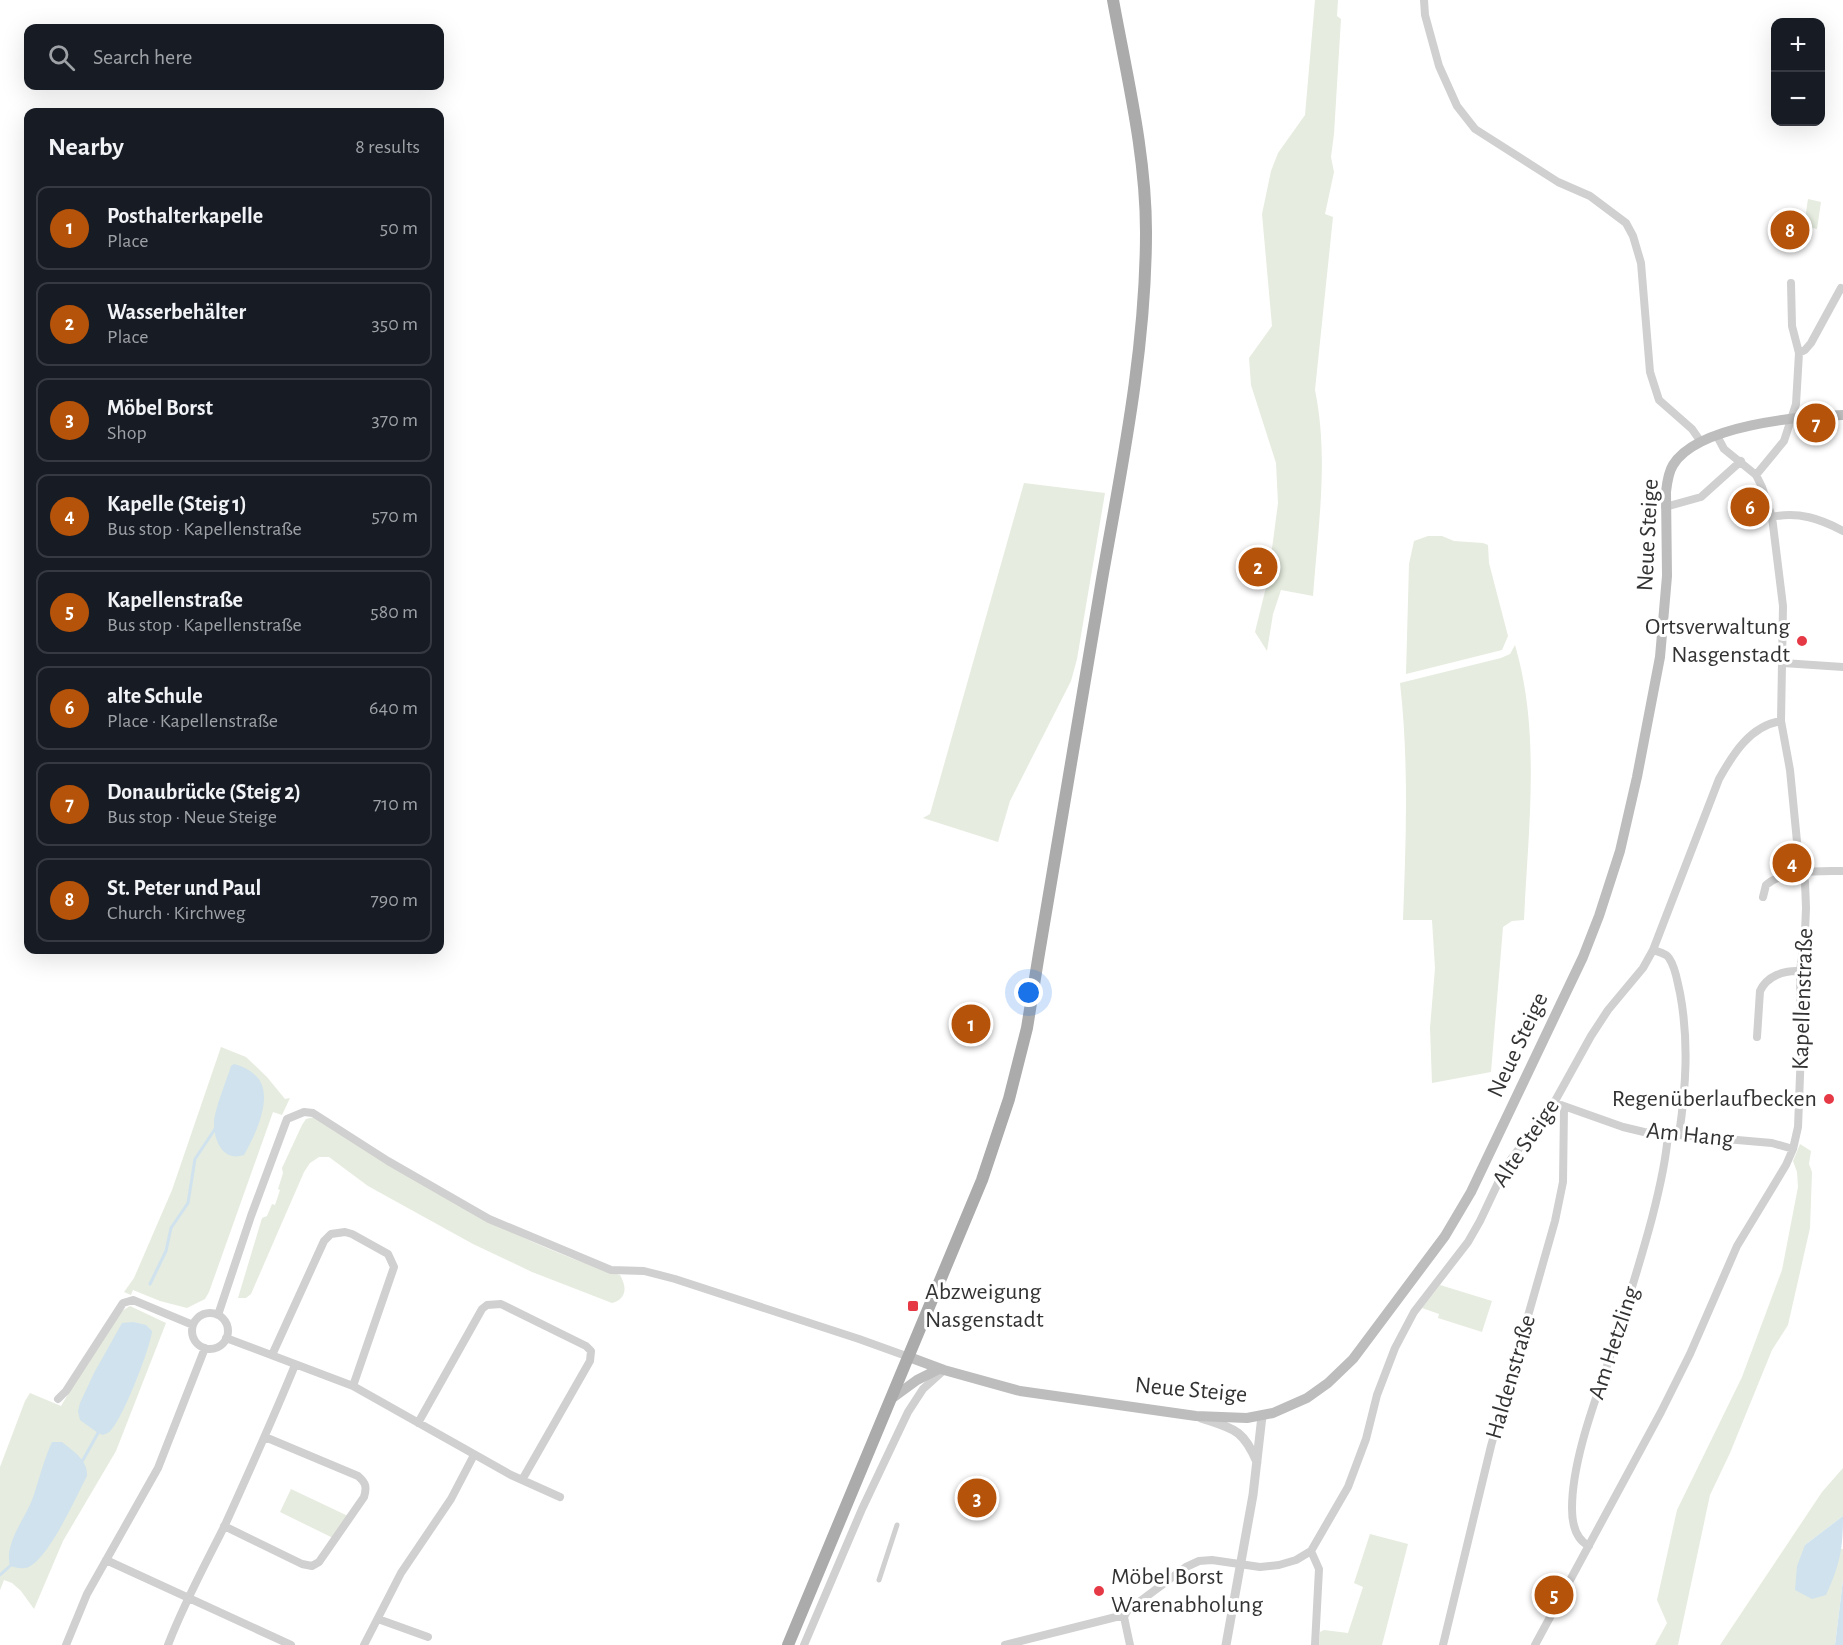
<!DOCTYPE html>
<meta charset="utf-8">
<style>
:root{--surface:#171b24;--page:#20242c;--text:#f1f3f6;--muted:#9ea1a6;--line:#363941;--accent:#b45309}
body{margin:0;font-family:"Alegreya Sans",sans-serif;background:var(--page);color:var(--text)}
.controls{position:absolute;right:18px;top:18px;display:grid;overflow:hidden;border-radius:12px;box-shadow:0 6px 24px #0002}
.controls button{width:54px;height:54px;display:grid;place-items:center;padding:0;border:0;border-bottom:2px solid var(--line);background:var(--surface);color:var(--text);font:30px sans-serif}
.you{position:absolute;left:1029px;top:993px;width:21px;height:21px;margin:-15px;border:4px solid #fff;border-radius:50%;background:#1a73e8;box-shadow:0 0 0 9px #1a73e833}
.badge{display:grid;place-items:center;width:39px;height:39px;border-radius:50%;background:var(--accent);color:#fff;font-size:20px;font-weight:700}
.pin{position:absolute;translate:-50% -50%;border:3px solid #fff;box-shadow:0 2px 6px #0006}
.list{margin:0;padding:0;list-style:none}
h2{display:flex;justify-content:space-between;align-items:center;height:78px;margin:0;padding:0 24px;font-size:26px}
h2 small{font-size:20px;font-weight:400;color:var(--muted)}
.list li{display:grid;grid-template-columns:39px 1fr auto;gap:18px;align-items:center;box-sizing:border-box;height:84px;margin:0 12px 12px;padding:0 12px;border:2px solid var(--line);border-radius:12px}
.list b{display:block;font-size:22px;white-space:nowrap}
.list p{margin:0;font-size:20px;white-space:nowrap;color:var(--muted)}
.list em{font-size:20px;font-style:normal;color:var(--muted)}
.icon{flex:none;width:33px;height:33px;fill:none;stroke:currentColor;stroke-width:2;stroke-linecap:round;stroke-linejoin:round}
.map{position:relative;flex:none;width:1843px;height:1645px;overflow:hidden}
.search{position:absolute;background:var(--surface);box-shadow:0 6px 24px #0002;left:24px;top:24px;width:420px;height:66px;display:flex;align-items:center;gap:15px;box-sizing:border-box;padding:0 21px;border-radius:12px;color:var(--muted);font-size:22px}
.panel{position:absolute;background:var(--surface);box-shadow:0 6px 24px #0002;left:24px;top:108px;width:420px;height:846px;border-radius:12px}
.map>svg:first-child{display:block}
</style>
<div class="map">
<svg width="1843" height="1645" viewBox="0 0 1843 1645">
<rect width="100%" height="100%" fill="#fff"/>
<path fill="#e6ecdf" d="M1315,0H1338L1337,16L1341,19L1334,134L1331,157L1334,172L1325,214L1333,217L1315,390C1329,458 1318,527 1313,596L1281,590L1273,614L1267,651L1255,632L1268,579L1278,503L1276,463L1251,385L1249,358L1272,326L1262,214L1271,171L1278,153L1305,115Z
M1808,199L1821,202L1817,229L1804,226Z
M1024,483L1105,493L1077,659L1071,681L1010,801L998,842L923,818L930,814Z
M1428,536H1442L1454,541L1483,543L1488,545L1489,563L1508,636L1502,650L1406,674L1409,564L1414,541Z
M1515,645C1541,733 1528,830 1524,920L1512,921L1503,927L1491,1072L1432,1083L1430,1028L1435,968L1432,920H1403C1406,841 1409,762 1400,683L1501,658L1510,654Z
M221,1047L246,1057L267,1077L285,1099L290,1098L282,1115L273,1112L209,1292L205,1299L187,1308L160,1301L133,1290L131,1295L124,1292L134,1278L172,1190Z
M314,1117C411,1179 509,1241 620,1275C627,1287 627,1299 612,1303L532,1272L473,1244L368,1186L329,1157H319L310,1163L304,1172L251,1294L246,1298H238L262,1218L267,1216L272,1204L275,1205L280,1190L278,1189L283,1173L282,1168L302,1125L306,1119Z
M1800,1144L1811,1151L1809,1164L1812,1172L1810,1228L1788,1325L1772,1350L1730,1453L1710,1495L1678,1645H1655L1667,1623L1657,1600L1677,1510L1742,1377L1782,1270L1798,1187L1797,1172L1793,1161Z
M1440,1285L1492,1301L1482,1332L1438,1318L1439,1314L1422,1308Z
M130,1306L166,1323L116,1451L63,1541L34,1609L21,1591L12,1583L4,1580L0,1590V1467L25,1401L30,1393L61,1406L88,1361L122,1311Z
M1843,1468V1516L1805,1545L1843,1549V1580L1835,1645H1720L1822,1492Z
M291,1489L348,1516L333,1538L280,1512Z
M1370,1534L1408,1544L1382,1645H1319L1320,1632L1324,1630L1348,1633L1363,1587L1354,1583Z"/>
<path fill="#cfe2ee" d="M234,1064C241,1066 249,1069 255,1075C276,1093 255,1136 244,1155C223,1162 214,1141 214,1123C214,1111 227,1079 231,1066Z
M133,1322L146,1325L152,1331C150,1349 123,1418 111,1430C110,1432 106,1434 103,1435L98,1433L80,1420L78,1411L80,1403L94,1373L122,1323Z
M52,1442H62C74,1452 88,1460 87,1476C75,1499 52,1551 32,1565C26,1570 17,1568 10,1566C4,1544 24,1520 32,1500C39,1481 43,1461 52,1442Z
M1843,1516C1843,1548 1840,1565 1826,1595L1812,1599L1795,1590L1797,1566L1805,1545Z
M1843,1580V1645H1835Z"/>
<g fill="none" stroke-linecap="round" stroke-linejoin="round">
<path stroke="#cfe2ee" stroke-width="3" d="M150,1284L166,1251L171,1228L188,1203L195,1159L215,1129
M83,1460L98,1433
M0,1575L10,1566"/>
<path stroke="#d0d0d0" stroke-width="5" d="M879,1580L897,1525"/>
<path stroke="#d0d0d0" stroke-width="8" d="M1424,0L1425,15L1439,66L1457,106L1475,129L1558,182L1590,196L1626,223L1633,236L1641,263L1650,372L1659,400L1692,429L1701,442
M1799,353L1805,350L1811,343L1841,288
M1756,475L1784,441L1796,404L1799,353L1792,326L1791,283
M1665,507L1701,497L1741,461
M1772,517C1798,511 1821,519 1843,531
M1783,663L1843,667
M1763,897L1766,885C1785,869 1820,871 1843,871
M1653,950C1658,952 1666,953 1669,958C1676,968 1677,981 1680,993C1689,1041 1686,1087 1679,1135
M1757,1037L1760,991C1767,976 1784,970 1800,971
M1561,1105L1623,1127L1644,1132L1772,1143L1793,1149
M192 1331a18 18 0 1 1 36 0a18 18 0 1 1-36 0Z
M218,1315L251,1216L287,1119L304,1112L313,1113L388,1161L489,1219L611,1270L644,1271L675,1279L859,1339L909,1357
M226,1338L353,1386L511,1475L560,1497
M272,1355L324,1241L331,1234L345,1232L352,1234L388,1254L394,1267L353,1386
M58,1399L66,1391L123,1303L133,1300L193,1325
M418,1423L482,1309L487,1305L501,1304L586,1346L591,1351L590,1361L522,1480
M224,1526L302,1564L312,1566L319,1562L364,1497C367,1487 366,1483 358,1476L265,1437
M1589,1546C1575,1539 1572,1523 1572,1508C1572,1467 1590,1414 1604,1375C1621,1323 1638,1271 1652,1218C1659,1191 1666,1162 1668,1134
M1311,1551L1319,1569L1315,1645
M106,1560L291,1645
M378,1619L428,1637
M66,1645L87,1594L158,1468L205,1348
M168,1645C184,1603 205,1565 225,1525C249,1472 273,1419 295,1365
M364,1645L401,1573L451,1499L474,1455
M804,1645L862,1509L908,1412L923,1389L944,1370
M1005,1645L1116,1617H1124
M1130,1645L1124,1617L1127,1611L1186,1567L1199,1561L1212,1560L1260,1567L1279,1565L1296,1560L1311,1551L1348,1487L1366,1439L1377,1395L1395,1348L1414,1312L1468,1242L1480,1221L1506,1166L1555,1101L1591,1036L1608,1010L1643,968L1653,950L1719,779C1733,754 1750,726 1781,721
M1443,1645L1491,1446L1555,1221L1563,1182L1564,1107
M1535,1645L1661,1412L1690,1354L1737,1246L1786,1165L1793,1149L1798,1127L1801,1050L1800,971L1805,932L1806,908L1805,882L1799,862L1790,770L1781,721L1783,606L1772,517L1762,487L1756,475L1724,449L1717,436"/>
<path stroke="#d0d0d0" stroke-width="9" d="M1201,1418C1234,1429 1243,1429 1257,1462
M1226,1645L1253,1495L1262,1416"/>
<path stroke="#bdbdbd" stroke-width="10" d="M909,1357L944,1370L1020,1391L1196,1416L1247,1418L1273,1413L1307,1398L1328,1383L1353,1359L1445,1236L1471,1192L1583,957L1599,916L1620,851L1637,777L1660,657L1667,576L1666,492C1667,483 1668,473 1673,465C1697,425 1801,416 1843,415
M891,1399L917,1380L939,1369"/>
<path stroke="#ababab" stroke-width="12" d="M788,1645L982,1180L1009,1099L1027,1028C1051,878 1076,728 1102,579C1122,465 1146,349 1146,232C1146,154 1127,77 1113,0"/>
</g>
<g fill="#e63946" stroke="#fff" stroke-width="2">
<circle cx="1802" cy="641" r="6"/>
<circle cx="1829" cy="1099" r="6"/>
<rect x="907" y="1300" width="12" height="12" rx="3"/>
<circle cx="1099" cy="1591" r="6"/>
</g>
<g text-anchor="middle" dominant-baseline="central" stroke-width="6" stroke-linejoin="round" paint-order="stroke">
<g font-size="24" fill="#333" stroke="#fff">
<text transform="translate(1648 535) rotate(-87)">Neue Steige</text>
<text transform="translate(1803 999) rotate(-88)">Kapellenstraße</text>
<text transform="translate(1518 1045) rotate(-65)">Neue Steige</text>
<text transform="translate(1690 1135) rotate(6)">Am Hang</text>
<text transform="translate(1526 1143) rotate(-56)">Alte Steige</text>
<text transform="translate(1614 1343) rotate(-72)">Am Hetzling</text>
<text transform="translate(1511 1377) rotate(-74)">Haldenstraße</text>
<text transform="translate(1191 1390) rotate(5)">Neue Steige</text>
</g>
<g font-size="24" fill="#333" stroke="#fff" text-anchor="end">
<text x="1790" y="627">Ortsverwaltung<tspan x="1790" dy="28">Nasgenstadt</tspan></text>
<text x="1817" y="1099">Regenüberlaufbecken</text>
<text x="925" y="1292" text-anchor="start">Abzweigung<tspan x="925" dy="28">Nasgenstadt</tspan></text>
<text x="1111" y="1577" text-anchor="start">Möbel Borst<tspan x="1111" dy="28">Warenabholung</tspan></text>
</g>
</g>
</svg>
<div class="controls">
<button>+</button>
<button>−</button>
</div>
<div class="you"></div>
<div class="pin badge" style="left:971px;top:1024px">1</div>
<div class="pin badge" style="left:1258px;top:567px">2</div>
<div class="pin badge" style="left:977px;top:1498px">3</div>
<div class="pin badge" style="left:1792px;top:863px">4</div>
<div class="pin badge" style="left:1554px;top:1595px">5</div>
<div class="pin badge" style="left:1750px;top:507px">6</div>
<div class="pin badge" style="left:1816px;top:423px">7</div>
<div class="pin badge" style="left:1790px;top:230px">8</div>
<div class="search"><svg class="icon" aria-label="search" viewBox="0 0 24 24"><circle cx="10" cy="10" r="6"/><path d="M15 15l6 6"/></svg>Search here</div>
<section class="panel">
<h2>Nearby<small>8 results</small></h2>
<ul class="list">
<li><span class="badge">1</span><div><b>Posthalterkapelle</b><p>Place</p></div><em>50 m</em></li>
<li><span class="badge">2</span><div><b>Wasserbehälter</b><p>Place</p></div><em>350 m</em></li>
<li><span class="badge">3</span><div><b>Möbel Borst</b><p>Shop</p></div><em>370 m</em></li>
<li><span class="badge">4</span><div><b>Kapelle (Steig 1)</b><p>Bus stop · Kapellenstraße</p></div><em>570 m</em></li>
<li><span class="badge">5</span><div><b>Kapellenstraße</b><p>Bus stop · Kapellenstraße</p></div><em>580 m</em></li>
<li><span class="badge">6</span><div><b>alte Schule</b><p>Place · Kapellenstraße</p></div><em>640 m</em></li>
<li><span class="badge">7</span><div><b>Donaubrücke (Steig 2)</b><p>Bus stop · Neue Steige</p></div><em>710 m</em></li>
<li><span class="badge">8</span><div><b>St. Peter und Paul</b><p>Church · Kirchweg</p></div><em>790 m</em></li>
</ul>
</section>
</div>
